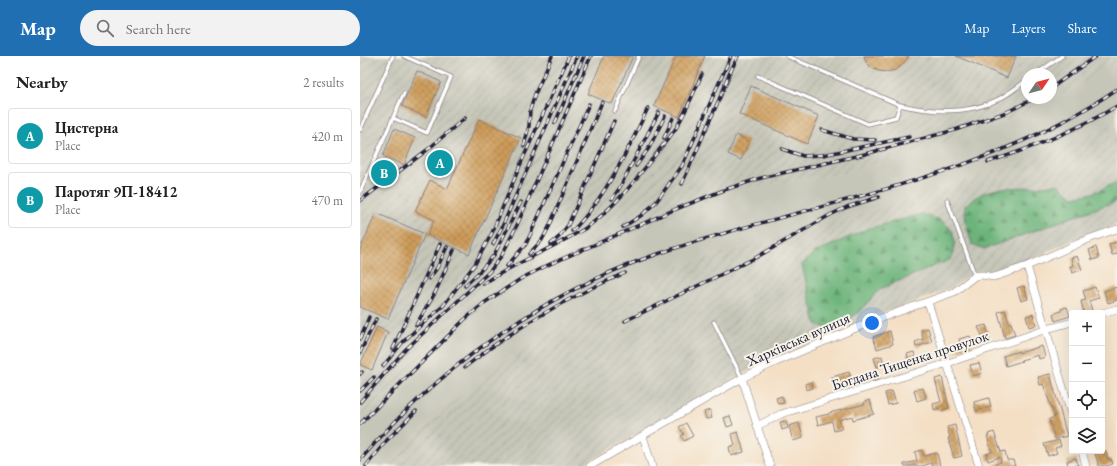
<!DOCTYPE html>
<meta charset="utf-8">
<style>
:root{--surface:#fff;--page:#f2f2f2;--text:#222;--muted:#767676;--line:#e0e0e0;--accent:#1f6fb2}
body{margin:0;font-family:"EB Garamond",serif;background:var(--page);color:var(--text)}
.controls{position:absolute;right:12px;bottom:12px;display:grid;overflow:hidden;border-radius:4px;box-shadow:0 4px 16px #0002}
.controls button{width:36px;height:36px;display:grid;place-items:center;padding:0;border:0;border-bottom:1px solid var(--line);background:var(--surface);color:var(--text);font:20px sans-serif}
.compass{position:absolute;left:661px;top:12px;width:36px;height:36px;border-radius:50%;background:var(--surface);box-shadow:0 4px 16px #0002;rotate:55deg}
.you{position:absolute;left:512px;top:267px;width:14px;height:14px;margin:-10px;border:3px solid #fff;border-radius:50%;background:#1a73e8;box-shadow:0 0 0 6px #1a73e833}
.badge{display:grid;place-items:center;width:26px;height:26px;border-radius:50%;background:var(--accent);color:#fff;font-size:13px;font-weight:700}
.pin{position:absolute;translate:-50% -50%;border:2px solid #fff;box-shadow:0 1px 4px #0006}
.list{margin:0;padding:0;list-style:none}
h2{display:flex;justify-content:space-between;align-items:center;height:52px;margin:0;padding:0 16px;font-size:17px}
h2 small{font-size:13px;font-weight:400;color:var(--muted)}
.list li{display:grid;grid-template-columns:26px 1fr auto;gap:12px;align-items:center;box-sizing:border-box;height:56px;margin:0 8px 8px;padding:0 8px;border:1px solid var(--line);border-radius:4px}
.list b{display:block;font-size:15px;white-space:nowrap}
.list p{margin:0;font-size:13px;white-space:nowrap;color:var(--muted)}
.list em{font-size:13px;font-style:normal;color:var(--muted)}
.icon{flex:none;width:22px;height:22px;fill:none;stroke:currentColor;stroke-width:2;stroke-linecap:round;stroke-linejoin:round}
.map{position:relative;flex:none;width:757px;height:410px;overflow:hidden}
header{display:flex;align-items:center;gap:24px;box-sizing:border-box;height:56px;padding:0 20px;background:var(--accent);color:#fff}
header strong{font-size:19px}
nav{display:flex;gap:22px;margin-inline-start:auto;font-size:14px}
.search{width:280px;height:36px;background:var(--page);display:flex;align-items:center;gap:10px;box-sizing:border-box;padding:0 14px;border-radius:22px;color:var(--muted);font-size:15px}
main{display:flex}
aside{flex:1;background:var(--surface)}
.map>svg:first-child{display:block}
</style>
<header>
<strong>Map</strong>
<div class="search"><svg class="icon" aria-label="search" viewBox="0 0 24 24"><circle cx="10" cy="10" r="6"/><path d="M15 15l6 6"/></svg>Search here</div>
<nav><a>Map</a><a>Layers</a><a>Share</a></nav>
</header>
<main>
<aside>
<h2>Nearby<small>2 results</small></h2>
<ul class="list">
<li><span class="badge" style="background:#0f9aa8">A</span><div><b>Цистерна</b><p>Place</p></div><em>420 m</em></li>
<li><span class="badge" style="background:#0f9aa8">B</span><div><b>Паротяг 9П-18412</b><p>Place</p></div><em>470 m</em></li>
</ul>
</aside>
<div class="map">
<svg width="757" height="410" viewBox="0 0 757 410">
<defs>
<pattern id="industrial-furrows" width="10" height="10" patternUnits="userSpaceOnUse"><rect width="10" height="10" fill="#c5c5b8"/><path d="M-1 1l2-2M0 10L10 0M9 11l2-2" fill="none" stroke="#a9a99f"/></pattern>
<pattern id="forest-firs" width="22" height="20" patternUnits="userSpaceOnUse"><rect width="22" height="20" fill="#6cb47a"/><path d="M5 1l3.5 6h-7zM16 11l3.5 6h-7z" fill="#589265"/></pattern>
<pattern id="building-cross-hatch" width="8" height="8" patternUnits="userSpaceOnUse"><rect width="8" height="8" fill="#ce9c5a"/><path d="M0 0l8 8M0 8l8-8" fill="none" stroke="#a77f4c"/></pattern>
</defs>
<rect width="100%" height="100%" fill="#f7f3e8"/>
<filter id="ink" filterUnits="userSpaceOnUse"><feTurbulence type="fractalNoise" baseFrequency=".025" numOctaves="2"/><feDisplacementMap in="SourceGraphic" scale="8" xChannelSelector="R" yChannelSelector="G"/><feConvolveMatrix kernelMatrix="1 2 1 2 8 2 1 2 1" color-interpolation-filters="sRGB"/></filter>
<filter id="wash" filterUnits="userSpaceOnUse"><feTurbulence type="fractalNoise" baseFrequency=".012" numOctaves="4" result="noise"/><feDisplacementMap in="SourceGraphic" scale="16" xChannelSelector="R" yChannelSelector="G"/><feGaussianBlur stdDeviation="0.9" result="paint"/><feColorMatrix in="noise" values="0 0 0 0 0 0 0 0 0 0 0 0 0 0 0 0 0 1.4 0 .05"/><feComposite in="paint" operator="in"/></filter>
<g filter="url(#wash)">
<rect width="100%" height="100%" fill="#f4dfc5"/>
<path fill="url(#industrial-furrows)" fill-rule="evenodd" d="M0,0H757V6L724,27L660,59L613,78L530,105L475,120L446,122L377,135L137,245L76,299L0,375ZM667,18H691V42H667Z
M757,66V168L702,189L665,206L634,216L622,215L614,216L592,232L509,262L414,302L380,319L221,410H28L59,376L115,326L191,273L276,230L321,209L495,159L678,100Z"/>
<path fill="#c5c5b8" d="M757,6V66L754,68L678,100L495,159L321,209L191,273L115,326L59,376L28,410H0V375L76,299L110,269L137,245L168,227L264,183L377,135L446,122L475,120L530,105L613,78L660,59L724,27Z"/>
<path fill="url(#forest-firs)" stroke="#476b5a" d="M757,126V145L624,193L612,188L606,168L605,149L623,137L641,132L674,131L698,128L713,141L733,137Z
M562,158L581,164L592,174L595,187L591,203L520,233L499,256L485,266L469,273L456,268L442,209L454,197L507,173Z"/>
<g id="blocks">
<path fill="url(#building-cross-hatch)" d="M244,0H273L252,48L228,38Z
M316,0H345L319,61L294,50Z
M504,0H549L541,10L535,14L527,16L519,15L512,12L506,6Z
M596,0H656L647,22Z
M57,15L81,26L66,61L42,50Z
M391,30L459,60L447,88L379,58Z
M119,63L161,82L109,198L67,179L74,164L55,155L70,124L87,133Z
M34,73L55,82L44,109L23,100Z
M376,79L389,85L381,104L368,98Z
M16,157L65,178L28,263L0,251V194Z
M757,186V198L752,199L749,188Z
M736,191L739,202L732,204L729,194Z
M717,200L722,214L712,217L710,210H713L711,202Z
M664,230L668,243L661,245L657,232Z
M735,231L739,242L729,245L732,254L724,257L721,245L726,244L723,235Z
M757,231V244L748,247L744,235Z
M707,251L710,260L695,265L693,258L701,255V253Z
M645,254L649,267H651L655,279L645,282L638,256Z
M673,258L676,269L669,271L666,260Z
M626,269L630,285L625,286L618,271Z
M17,271L28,276L12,314L0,309Z
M568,272L572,286L556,291L555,286L563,283L561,274Z
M530,275L533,288L517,293L513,281Z
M610,280L613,290L596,295L594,289L600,287L599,283Z
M682,290L685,301L679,303L678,299L661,304L662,305L646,310L643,300L659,295V297Z
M554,296L557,307L550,309L547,298Z
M522,300L524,309L517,311L514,302Z
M619,307L622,317L613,320L610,309Z
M489,316L493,328L484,331L482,327L475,329L472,321Z
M518,317L519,323L512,325L510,319Z
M690,318L707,380L695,383L689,363L695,361L683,328L680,329L678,321Z
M582,321L589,352L580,355L579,352L574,354L573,348L581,346L575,323Z
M452,326L453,332L446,334L445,328Z
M563,332L566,342L557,345L554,334Z
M532,335L536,347L528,349L525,337Z
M422,340L424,347L418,348L416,342Z
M629,342L631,351L616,355L614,346Z
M510,344L514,358L493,364L492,360L479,364L482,373L474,375L472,365L458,369L456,361L469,358V357L505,348L504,346Z
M350,354L352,362L346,363L344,356Z
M370,360L373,369L367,371L364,362Z
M426,365L428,372L422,374L420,366Z
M326,367L333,380L324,385L321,380L324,378L319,371Z
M439,367L443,382L433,385L429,370Z
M595,369L602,400L594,402L588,382H590L587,371Z
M378,376L384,396L371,400L369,391L375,389L372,378Z
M634,376L641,396L645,395L647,404H653L655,410H633V409L641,406L640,401L628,405L626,398L632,396L627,380H629L628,378Z
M699,384L701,390L695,392L697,397L688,400L684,388Z
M562,394L564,400L577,397L580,410H572V407L562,410H544V408L557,405L555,396Z
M734,395H746L748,403H751L753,408L747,410H739Z
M716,402L718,409L708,410L707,405Z"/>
</g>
</g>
<g filter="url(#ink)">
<use href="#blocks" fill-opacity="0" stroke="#8b8080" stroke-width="1"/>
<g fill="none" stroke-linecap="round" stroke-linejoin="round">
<defs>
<path id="service" d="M427,0L540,49C574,57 609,59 641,42C650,37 659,30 667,24
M676,18L702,0
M398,20L508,68L536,61L540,49
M255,55L279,0
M33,62L67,77L91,21L44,0
M0,74L33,0
M0,136L44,37
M587,144L615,220
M354,266L382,322"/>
<path id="minor" d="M667,210L712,361
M568,246L619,410
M742,257L757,253
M382,322L410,410
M397,370L421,358L588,307L687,273L712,266
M283,380L292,410
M722,395L726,410
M230,410L382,322L416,306L510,266L594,236L615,220L622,219L634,221L667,210L731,182L757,173"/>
</defs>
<use href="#service" stroke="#8b8080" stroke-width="5"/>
<use href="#minor" stroke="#8b8080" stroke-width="8"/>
<use href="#service" stroke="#fff" stroke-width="3.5"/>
<use href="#minor" stroke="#fff" stroke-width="7"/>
<defs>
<path id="rail" d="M365,27L378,0
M691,32L736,0
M195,67L224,0
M462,74L493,83L515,84
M304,82L313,62
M164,90L169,70L170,54L175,38L192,0
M422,93L443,100L463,99L549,81
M628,106C672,92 717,74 757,50
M276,110L289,92L305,60
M322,128L368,23
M252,143L259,133L299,56
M0,145L67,94L105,62
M263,171L282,159L296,146L322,110L371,0
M212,175C244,144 269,92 288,52
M133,188L142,171L217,0
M191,188L199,181L208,169L254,65
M169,198L182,184L189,171L242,46
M147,210L166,188L229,48
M69,223L77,212L87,191
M123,228C155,207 191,193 224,173C254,153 277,122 299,94C306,85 314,77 319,67C328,51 335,34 342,18
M105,230L122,213L134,199L161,146
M265,265L397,201L470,159L487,151L519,141
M56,269L75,237L94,194
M0,283L9,261
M33,293L80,188
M0,297L16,263
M23,310L43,286L60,270L83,250L115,208L132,177L161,107L209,0
M105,311C153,273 208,241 265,217
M0,318L2,316
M0,335L14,321
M0,346L45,294L130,215L142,199L157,169L231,0
M0,368L104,264L124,247L162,222L188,209L316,153L364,134L401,122L505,98L595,74L647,56L675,42
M0,404C77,314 177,241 289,201C445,146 618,128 757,33
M6,410L27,384L56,355"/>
</defs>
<use href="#rail" stroke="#22223b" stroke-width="3.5"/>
<use href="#rail" stroke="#f7f3e8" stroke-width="2" stroke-dasharray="6" stroke-linecap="butt"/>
</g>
</g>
<g text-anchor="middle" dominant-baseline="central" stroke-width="4" stroke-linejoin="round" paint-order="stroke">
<g font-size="15" fill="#22223b" stroke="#f7f3e8">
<text transform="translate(438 283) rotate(-24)">Харківська вулиця</text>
<text transform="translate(550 304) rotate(-18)">Богдана Тищенка провулок</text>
</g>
</g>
</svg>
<div class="controls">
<button>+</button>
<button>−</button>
<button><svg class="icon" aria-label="locate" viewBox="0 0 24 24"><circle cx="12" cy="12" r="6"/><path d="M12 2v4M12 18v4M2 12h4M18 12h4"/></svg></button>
<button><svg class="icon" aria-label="layers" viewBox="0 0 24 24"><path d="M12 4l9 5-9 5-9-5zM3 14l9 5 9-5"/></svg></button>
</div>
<svg class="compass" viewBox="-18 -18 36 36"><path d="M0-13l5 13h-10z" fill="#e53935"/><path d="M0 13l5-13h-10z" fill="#767676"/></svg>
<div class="you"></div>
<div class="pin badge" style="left:80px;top:107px;background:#0f9aa8">A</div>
<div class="pin badge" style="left:24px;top:117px;background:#0f9aa8">B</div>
</div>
</main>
